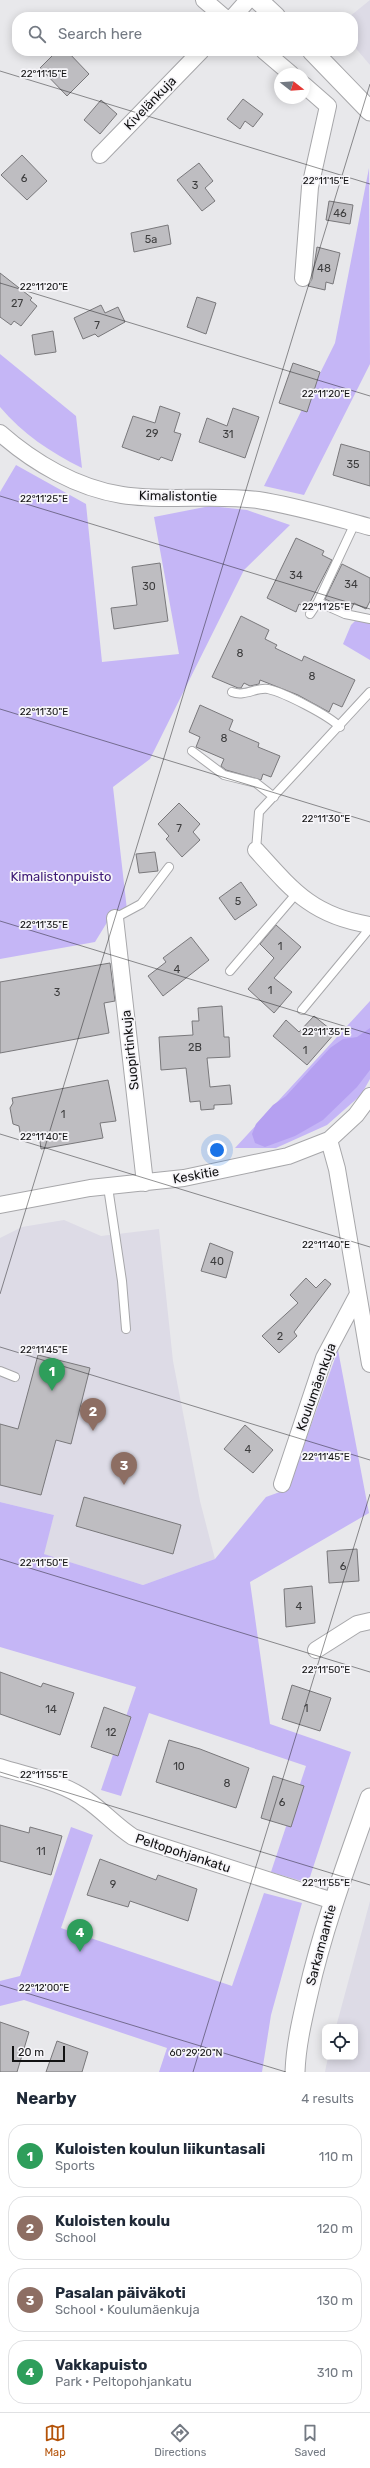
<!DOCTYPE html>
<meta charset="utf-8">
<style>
:root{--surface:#fff;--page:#f6f6f7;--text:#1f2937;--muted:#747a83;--line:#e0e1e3;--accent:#b45309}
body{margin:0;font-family:Rubik,sans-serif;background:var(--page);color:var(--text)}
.controls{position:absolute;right:12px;bottom:12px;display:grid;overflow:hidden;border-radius:8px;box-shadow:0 2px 10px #0003}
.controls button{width:36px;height:36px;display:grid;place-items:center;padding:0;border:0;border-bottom:1px solid var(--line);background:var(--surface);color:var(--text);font:20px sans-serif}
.compass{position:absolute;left:274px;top:68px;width:36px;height:36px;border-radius:50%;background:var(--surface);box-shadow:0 2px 10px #0003;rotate:107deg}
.scale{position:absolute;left:12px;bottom:10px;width:53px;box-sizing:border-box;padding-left:4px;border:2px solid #121213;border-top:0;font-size:11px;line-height:14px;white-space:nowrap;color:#121213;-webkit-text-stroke:3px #f6f5f9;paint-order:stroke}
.you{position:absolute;left:217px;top:1150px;width:14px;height:14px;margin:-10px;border:3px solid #fff;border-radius:50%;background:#1a73e8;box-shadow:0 0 0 6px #1a73e833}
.badge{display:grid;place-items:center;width:26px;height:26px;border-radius:50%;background:var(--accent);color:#fff;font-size:13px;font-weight:700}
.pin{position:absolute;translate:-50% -33px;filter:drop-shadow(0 1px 2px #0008)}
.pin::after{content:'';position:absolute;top:21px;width:14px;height:12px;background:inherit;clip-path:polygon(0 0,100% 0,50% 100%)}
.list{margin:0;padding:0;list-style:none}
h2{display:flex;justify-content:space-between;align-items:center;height:52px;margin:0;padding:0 16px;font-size:17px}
h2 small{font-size:13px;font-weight:400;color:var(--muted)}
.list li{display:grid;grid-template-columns:26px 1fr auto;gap:12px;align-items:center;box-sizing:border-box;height:64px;margin:0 8px 8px;padding:0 8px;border:1px solid var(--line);border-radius:16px}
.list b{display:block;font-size:15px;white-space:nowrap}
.list p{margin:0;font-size:13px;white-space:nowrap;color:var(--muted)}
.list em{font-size:13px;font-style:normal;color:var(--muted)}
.icon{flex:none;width:22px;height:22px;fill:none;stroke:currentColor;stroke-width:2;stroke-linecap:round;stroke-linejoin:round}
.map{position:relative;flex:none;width:370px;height:2072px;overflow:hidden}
.search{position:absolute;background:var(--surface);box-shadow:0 2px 10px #0003;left:12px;right:12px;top:12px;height:44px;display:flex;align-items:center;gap:10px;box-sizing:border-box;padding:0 14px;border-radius:16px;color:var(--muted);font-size:15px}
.sheet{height:340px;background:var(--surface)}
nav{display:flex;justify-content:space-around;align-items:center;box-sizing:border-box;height:56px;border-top:1px solid var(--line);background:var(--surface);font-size:11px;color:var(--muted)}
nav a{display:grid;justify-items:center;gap:2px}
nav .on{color:var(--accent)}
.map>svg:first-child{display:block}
</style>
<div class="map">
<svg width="370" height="2072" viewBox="0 0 370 2072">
<rect width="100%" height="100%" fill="#e8e8eb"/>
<path fill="#dddbe6" d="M370,0V65L353,45V17H349Z
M64,1220L101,1236L159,1229L173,1361L200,1501L215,1559L143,1585L43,1554L54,1515L0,1502V1238L22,1227Z
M370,1901V2072H325L328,2057H355V2027H336Z"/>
<path fill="#c5b6f6" d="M369,168L370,364L304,495L264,486L335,343Z
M0,354L76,416L82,468C50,452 23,434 0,407Z
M16,465L86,504L102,662L179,654L154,517L210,506L247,510L290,525L244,570L150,759L113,787L127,910L114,911L95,942L0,959V492Z
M355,621L370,622V660L343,644L351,625Z
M370,1001V1079L361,1095L327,1125L276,1148H235Z
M338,1350L369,1513L250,1582L270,1724L351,1752L308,1883L271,1872L306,1766L149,1713L121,1796L101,1790L136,1687L0,1647V1502L54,1515L44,1554L143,1585L215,1559L266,1497L288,1489Z
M71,1827L93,1835L61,1928L232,1986L264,1893L302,1903L271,2015L262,2072H159L167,2048L24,2000L0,2006V1981L20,1976Z"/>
<path fill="#b5a0f1" d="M370,1028V1070L357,1087L323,1120L295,1136L265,1147L255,1143L252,1134L256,1124L273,1105L286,1096L330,1048L343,1039L357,1037Z"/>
<path fill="#bebdc1" stroke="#79787b" d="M57,51H67L89,74L67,96L40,68Z
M243,99L263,114L253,127L245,121L240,129L227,119Z
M101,100L117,114L100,134L84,120Z
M22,155L47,181L27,200L1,175Z
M199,163L213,181L205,188L215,201L202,211L177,180Z
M329,201L353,205L350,224L326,220Z
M168,225L171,244L134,252L131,233Z
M317,247L340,253L333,284L326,282L325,290L308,286L312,279Z
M0,273L32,298L30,300L37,306L21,326L14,321L11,325L0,317Z
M197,297L216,303L206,334L187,327Z
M101,305L105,313L118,307L125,322L98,337L95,334L83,339L74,318Z
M53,331L56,352L35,355L32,335Z
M293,363L320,372L307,412L279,403Z
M160,406L180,413L174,432L181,434L172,461L161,457L159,460L122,447L133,416L155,423Z
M233,408L259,417L245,458L199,442L207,418L227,426Z
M341,444L370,452V486L333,475Z
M296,538L324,551L322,555L332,560L307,608L299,604L296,612L267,598Z
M160,563L168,621L114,629L111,608L137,605L132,567Z
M342,564L370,578V601L366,609L354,603L351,610L347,609L325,599Z
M241,616L269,630L265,639L277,645L275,648L302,661L304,656L355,680L342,707L333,703L329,712L298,695L260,680L259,684L250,686L244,683L241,688H238L212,677Z
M200,705L233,720L229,730L259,743L258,747L280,756L271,777L263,774L261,780L226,770L221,766L224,759L196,747L200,737L189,732Z
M179,803L200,824L193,832L200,840L182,857L166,839L169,836L158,824Z
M155,852L158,871L139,873L136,854Z
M241,882L257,905L235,920L219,898Z
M276,925L301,947L274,978L292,992L274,1013L248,989L274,958L260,944Z
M191,937L209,960L163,996L148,976L166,962L163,958Z
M110,963L115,1001L104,1003L109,1033L0,1053V982Z
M222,1006L224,1037H229L230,1057L207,1058L210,1087L230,1085L232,1104L214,1105V1109L201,1110L200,1101L190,1102L186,1068L161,1070L159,1037L193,1035L192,1021H199L198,1008Z
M314,1016L335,1033L307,1065L273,1036L286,1020L299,1032Z
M108,1080L116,1121L100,1123L103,1138L41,1149L39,1134L21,1138L19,1126L13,1124L10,1108L13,1103L12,1098Z
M210,1243L233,1252L226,1278L201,1271Z
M306,1278L316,1288L325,1279L331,1284L294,1332L297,1336L279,1353L262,1336L298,1303L290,1295Z
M38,1355L90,1368L71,1444L56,1440L41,1495L0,1485V1424L18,1429Z
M245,1425L273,1450L253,1473L224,1449Z
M84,1497L181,1525L173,1554L76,1526Z
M357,1549L359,1581L329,1583L327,1551Z
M312,1586L315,1623L286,1627L284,1589Z
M0,1672L41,1687L43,1683L74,1693L60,1735L0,1714Z
M292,1685L331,1698L320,1731L282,1719Z
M104,1707L131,1717L118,1756L91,1747Z
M169,1740L200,1749L249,1768L236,1808L156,1782Z
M273,1776L304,1786L291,1827L261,1818Z
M0,1825L29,1833L30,1827L62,1836L51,1875L0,1861Z
M100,1859L156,1880L158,1875L197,1889L188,1921L130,1901L128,1907L87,1895Z
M0,2022L29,2032L17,2072H0Z
M57,2041L88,2052L82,2072H46Z"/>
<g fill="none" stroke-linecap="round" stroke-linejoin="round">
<defs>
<path id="service" d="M318,602L355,523
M310,614L318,602L345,614L370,619
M232,692C245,697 256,687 268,689C285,693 328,715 340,727
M192,751L224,775L256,783L274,797
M256,850L259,812L370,692
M115,918L141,904L169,867
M230,971L296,894
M302,1010L370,928
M108,1187L122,1281L126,1329
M0,1371L15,1377"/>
<path id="minor" d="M204,0L224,17
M233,17L248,0
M264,51L291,74
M100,155L201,51
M303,278L310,187L328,106L304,85
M0,433C34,463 77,488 122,495C167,502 213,494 258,500C296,506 333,517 370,527
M256,850C293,891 313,916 370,925
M115,918L145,1183
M329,1140L337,1169L370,1364
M0,1205L90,1188L184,1178L288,1156L329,1140L356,1115L370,1096
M282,1484L324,1358L358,1294
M316,1650L357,1624L370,1621
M0,1767C28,1776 63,1782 87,1800C103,1811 116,1826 133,1837L333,1901"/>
<path id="tertiary" d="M258,0L276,17
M312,51L370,111
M295,2072C296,2045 302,2020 308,1994C323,1927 347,1863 370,1798"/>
</defs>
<use href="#service" stroke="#a7a7aa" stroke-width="10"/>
<use href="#minor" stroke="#a7a7aa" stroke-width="18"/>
<use href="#tertiary" stroke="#a7a7aa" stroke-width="21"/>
<use href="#service" stroke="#fff" stroke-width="8"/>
<use href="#minor" stroke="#fff" stroke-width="16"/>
<use href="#tertiary" stroke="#fff" stroke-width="19"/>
</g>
<path fill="none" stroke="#121213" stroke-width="1" stroke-opacity="0.45" d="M0,71L370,184M0,283L370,396M0,496L370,609M0,709L370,822M0,921L370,1034M0,1134L370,1247M0,1294L370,84M0,1347L370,1460M0,1559L370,1672M0,1772L370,1885M0,1985L286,2072M193,2072L370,1494"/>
<g text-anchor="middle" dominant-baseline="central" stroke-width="3.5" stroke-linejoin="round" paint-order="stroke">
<g font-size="11" fill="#3d3d3e">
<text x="24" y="178">6</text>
<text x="195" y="185">3</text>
<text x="340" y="213">46</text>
<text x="151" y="239">5a</text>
<text x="324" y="268">48</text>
<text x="17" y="303">27</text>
<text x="97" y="325">7</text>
<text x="152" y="433">29</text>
<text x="228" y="434">31</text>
<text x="353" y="464">35</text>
<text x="296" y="575">34</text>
<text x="351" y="584">34</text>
<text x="149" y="586">30</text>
<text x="240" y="653">8</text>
<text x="312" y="676">8</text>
<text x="224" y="738">8</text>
<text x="179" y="828">7</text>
<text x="238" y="901">5</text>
<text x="280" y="946">1</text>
<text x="177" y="969">4</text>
<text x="270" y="990">1</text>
<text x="57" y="992">3</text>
<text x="195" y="1047">2B</text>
<text x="305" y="1050">1</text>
<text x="63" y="1114">1</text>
<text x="217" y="1261">40</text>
<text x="280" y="1336">2</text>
<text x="248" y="1449">4</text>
<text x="343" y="1566">6</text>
<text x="299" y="1606">4</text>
<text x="306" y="1708">1</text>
<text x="51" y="1709">14</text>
<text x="111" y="1732">12</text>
<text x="179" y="1766">10</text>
<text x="227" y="1783">8</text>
<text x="282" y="1802">6</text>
<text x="41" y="1851">11</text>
<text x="113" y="1884">9</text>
</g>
<g font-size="13" fill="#121213" stroke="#f6f5f9">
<text transform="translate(150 103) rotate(-46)">Kivelänkuja</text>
<text transform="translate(178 496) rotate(1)">Kimalistontie</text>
<text transform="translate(130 1050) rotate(-96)">Suopirtinkuja</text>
<text transform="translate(196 1175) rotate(-10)">Keskitie</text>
<text transform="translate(316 1387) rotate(-70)">Koulumäenkuja</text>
<text transform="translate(183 1853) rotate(18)">Peltopohjankatu</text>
<text transform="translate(321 1945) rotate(-75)">Sarkamaantie</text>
</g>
<g font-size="13" fill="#3d1875" stroke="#f6f5f9">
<text x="61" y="876">Kimalistonpuisto</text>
</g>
</g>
<g font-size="10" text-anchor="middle" fill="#121213" stroke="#f6f5f9" stroke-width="3.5" stroke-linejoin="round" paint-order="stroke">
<text x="44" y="77">22°11'15"E</text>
<text x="326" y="184">22°11'15"E</text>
<text x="44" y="290">22°11'20"E</text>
<text x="326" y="397">22°11'20"E</text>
<text x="44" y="502">22°11'25"E</text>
<text x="326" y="610">22°11'25"E</text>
<text x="44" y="715">22°11'30"E</text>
<text x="326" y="822">22°11'30"E</text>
<text x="44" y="928">22°11'35"E</text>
<text x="326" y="1035">22°11'35"E</text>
<text x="44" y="1140">22°11'40"E</text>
<text x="326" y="1248">22°11'40"E</text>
<text x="44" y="1353">22°11'45"E</text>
<text x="326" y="1460">22°11'45"E</text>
<text x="44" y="1566">22°11'50"E</text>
<text x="326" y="1673">22°11'50"E</text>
<text x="44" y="1778">22°11'55"E</text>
<text x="326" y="1886">22°11'55"E</text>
<text x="44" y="1991">22°12'00"E</text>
<text x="196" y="2056">60°29'20"N</text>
</g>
</svg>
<div class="controls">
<button><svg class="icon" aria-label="locate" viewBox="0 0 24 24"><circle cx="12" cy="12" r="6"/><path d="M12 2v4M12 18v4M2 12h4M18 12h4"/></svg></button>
</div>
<svg class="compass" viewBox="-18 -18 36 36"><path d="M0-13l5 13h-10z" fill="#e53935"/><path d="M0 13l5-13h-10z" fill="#747a83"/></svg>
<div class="scale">20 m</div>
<div class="you"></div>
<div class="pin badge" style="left:52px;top:1391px;background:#2e9e5b">1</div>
<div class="pin badge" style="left:93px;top:1431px;background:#8d6e63">2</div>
<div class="pin badge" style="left:124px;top:1485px;background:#8d6e63">3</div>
<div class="pin badge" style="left:80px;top:1952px;background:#2e9e5b">4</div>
<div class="search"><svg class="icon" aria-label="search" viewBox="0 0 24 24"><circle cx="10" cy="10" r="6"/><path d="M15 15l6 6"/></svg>Search here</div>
</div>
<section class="sheet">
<h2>Nearby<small>4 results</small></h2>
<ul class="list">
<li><span class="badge" style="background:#2e9e5b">1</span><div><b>Kuloisten koulun liikuntasali</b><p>Sports</p></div><em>110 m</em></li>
<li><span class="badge" style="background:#8d6e63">2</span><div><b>Kuloisten koulu</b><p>School</p></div><em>120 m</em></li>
<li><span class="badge" style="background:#8d6e63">3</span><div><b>Pasalan päiväkoti</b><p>School · Koulumäenkuja</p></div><em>130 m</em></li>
<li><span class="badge" style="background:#2e9e5b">4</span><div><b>Vakkapuisto</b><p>Park · Peltopohjankatu</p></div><em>310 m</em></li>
</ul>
</section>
<nav>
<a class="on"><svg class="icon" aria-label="map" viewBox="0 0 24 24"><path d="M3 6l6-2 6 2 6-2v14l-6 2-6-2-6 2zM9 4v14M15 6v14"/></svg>Map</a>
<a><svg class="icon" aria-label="directions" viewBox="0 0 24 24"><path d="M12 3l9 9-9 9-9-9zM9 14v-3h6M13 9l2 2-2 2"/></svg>Directions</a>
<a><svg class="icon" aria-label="saved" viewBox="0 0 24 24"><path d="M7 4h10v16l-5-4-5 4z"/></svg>Saved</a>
</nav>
